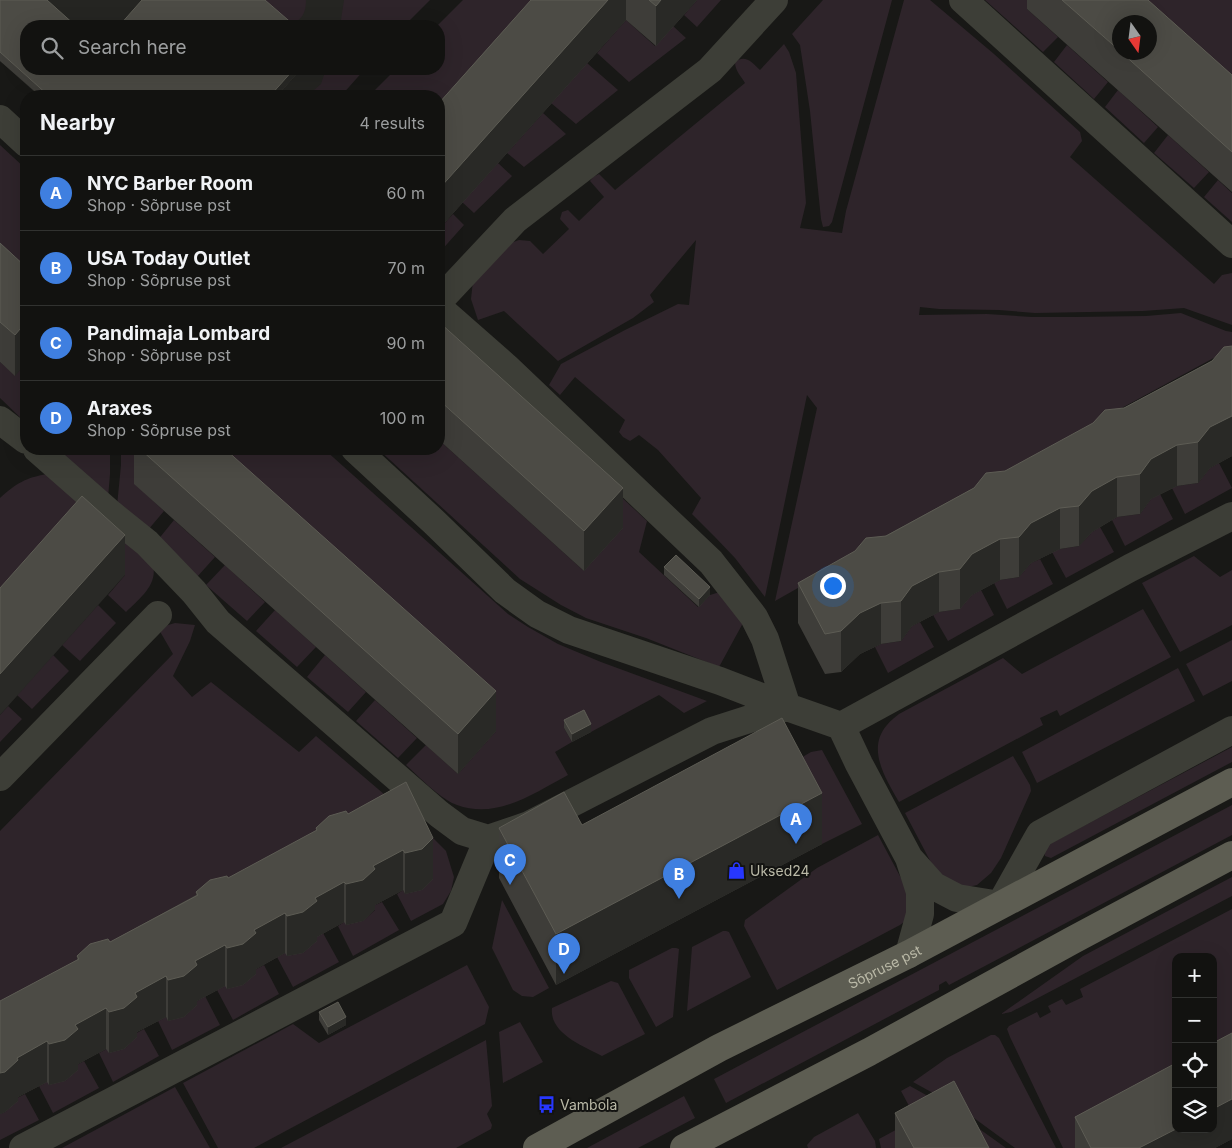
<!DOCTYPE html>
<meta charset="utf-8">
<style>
:root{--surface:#121210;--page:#1f201e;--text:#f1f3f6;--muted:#9c9e9f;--line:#313230;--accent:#969efa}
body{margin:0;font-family:Inter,sans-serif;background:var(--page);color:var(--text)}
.controls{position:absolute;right:15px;bottom:15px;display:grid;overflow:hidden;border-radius:10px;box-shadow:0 5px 20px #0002}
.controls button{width:45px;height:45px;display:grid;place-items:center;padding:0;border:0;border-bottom:1px solid var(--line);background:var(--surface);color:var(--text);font:25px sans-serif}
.compass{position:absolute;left:1112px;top:15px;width:45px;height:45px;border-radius:50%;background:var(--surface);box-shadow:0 5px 20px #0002;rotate:166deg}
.you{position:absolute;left:832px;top:585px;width:18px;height:18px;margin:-12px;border:4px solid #fff;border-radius:50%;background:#1a73e8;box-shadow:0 0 0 8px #1a73e833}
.badge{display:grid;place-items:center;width:32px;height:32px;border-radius:50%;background:var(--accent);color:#fff;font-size:16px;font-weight:700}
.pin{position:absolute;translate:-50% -41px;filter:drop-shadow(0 1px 2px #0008)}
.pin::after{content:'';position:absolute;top:26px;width:18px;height:15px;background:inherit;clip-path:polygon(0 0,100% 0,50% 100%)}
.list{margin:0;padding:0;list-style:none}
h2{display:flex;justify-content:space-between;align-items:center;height:65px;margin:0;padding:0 20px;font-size:21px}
h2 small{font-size:16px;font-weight:400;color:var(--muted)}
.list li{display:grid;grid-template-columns:32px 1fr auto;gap:15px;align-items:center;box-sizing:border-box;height:75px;padding:0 20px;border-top:1px solid var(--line)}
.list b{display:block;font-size:19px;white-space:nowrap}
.list p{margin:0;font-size:16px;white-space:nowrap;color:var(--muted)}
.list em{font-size:16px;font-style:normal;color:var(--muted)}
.icon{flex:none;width:28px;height:28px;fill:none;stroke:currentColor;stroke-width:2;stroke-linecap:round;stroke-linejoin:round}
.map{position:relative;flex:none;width:1232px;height:1148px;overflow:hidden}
.search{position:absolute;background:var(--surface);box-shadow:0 5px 20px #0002;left:20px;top:20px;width:425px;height:55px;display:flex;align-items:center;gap:12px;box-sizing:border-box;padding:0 18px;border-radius:20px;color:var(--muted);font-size:19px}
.panel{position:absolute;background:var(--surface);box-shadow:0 5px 20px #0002;left:20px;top:90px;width:425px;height:365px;border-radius:20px}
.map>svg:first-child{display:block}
</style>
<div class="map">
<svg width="1232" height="1148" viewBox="0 0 1232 1148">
<rect width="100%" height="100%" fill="#181816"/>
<path fill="#252522" d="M0,0H356L384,26H26V69H363L338,96H39L0,61Z"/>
<path fill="#2e242a" d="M256,0H306C306,14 302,17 293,26Z
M344,0H430L404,26H340Z
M463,0H567L439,143V96H369L396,69H439V26H437Z
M697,0H721L697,27L684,15Z
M823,0H892L832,222L829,226L823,227L821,219L810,111L800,45L792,34Z
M904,0H930L994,54L1080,132L1082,141L1070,157L1214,284L1222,275L1232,273V325L1184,308L1143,311L1035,313L999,310L939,309L920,307L919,315L987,314L1032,317H1074L1146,316L1181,313L1226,331L1232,332V348L984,483L775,601L817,408L807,395L765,597L735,558L714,536L692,514L701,498L658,450L639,435L630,441L623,437L619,432L625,420L575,377L560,395L549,385L561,364L625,330L678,304L689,305L696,240L650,295L654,302L633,318L558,361L504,311L478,320L471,299L473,281L500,247L519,240L530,241L543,254L569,229L560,219L562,212L568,210L579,221L604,197L590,181L593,177L599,174L615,190L745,83C741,76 735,71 735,62C745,54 752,62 760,70L784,44L789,52L796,73L806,203L800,228L842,233L846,211Z
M985,0H1035L1027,9L1058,37L1043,52Z
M1103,0H1232V116L1150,22Z
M626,20L655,46L673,26L686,38L629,82L597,53Z
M1067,45L1108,82L1094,99L1054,62Z
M587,63L618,90L576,124L551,103Z
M326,69H365L341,96H307L321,84Z
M1118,90L1158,127L1144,143L1105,107Z
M543,113L566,134L524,167L507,153Z
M1168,135L1209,172L1194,188L1154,153Z
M0,145L26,169V307L0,284Z
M498,163L512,176L474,213L462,202Z
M1218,180L1232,193V222L1204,197Z
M453,214L464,225L439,253V229Z
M0,362L15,375L26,363V423L0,398Z
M439,440L584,571L618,494L647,521L639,552L698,607L710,595L723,591L743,623L719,667L646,638L586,618L561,605L520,579L378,449H439Z
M59,449H110V474L108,498L63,455Z
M121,449H165L134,483L164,511L148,530L117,506L121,465Z
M180,449H324L508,614L528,627L558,644L601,662L707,701L684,713L659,695L591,732L584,718L564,728L572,742L555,752L568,775C534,793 497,820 457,805C454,804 450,802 447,800C433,791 419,777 406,765L426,745L458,774L496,731Z
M1219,463L1232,488L1185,514L1172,488L1177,486L1198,483L1210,468Z
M47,474L153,565C158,585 139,599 126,612L108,595L125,575L0,628V498C17,483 25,478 47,474Z
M1160,494L1173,519L1125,546L1112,520L1117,517L1140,514L1151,499Z
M174,520L215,557L197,577L157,541Z
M1100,527L1114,552L1066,578L1052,552L1060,549L1079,546L1092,532Z
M1194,556L1220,577L1232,570V625L1180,652L1142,583Z
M1040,559L1053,584L1007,609L994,583L1000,580L1019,577L1031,563Z
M225,565L265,602L247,621L206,585Z
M981,590L994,615L948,641L933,615L939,612L959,609L972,595Z
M98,605L116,623L80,661L62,645Z
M1143,609L1171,657L1060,716L1057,710L1040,718L1043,725L899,802C886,779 866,749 887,725C890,721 895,717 899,714L1003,658L1022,674Z
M275,610L316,647L297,667L256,631Z
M920,622L934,647L888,673L875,647L881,644L901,641L912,626Z
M175,623L195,625L190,641L173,676L192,697L211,682L299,752L316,736L419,824L446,851L454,877L451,891L443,904L411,921L397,894L403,890L405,894L433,878L0,1040V831L173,654L158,628Z
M1232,640V681L1203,696L1186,664Z
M53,655L69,671L32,709L17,695Z
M325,655L366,692L348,712L307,677Z
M1178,668L1195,701L1037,783L1022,752Z
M375,700L417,738L398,758L356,721Z
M8,706L22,719L0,742V715Z
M1232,747V762L1051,858L1045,856L1044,850L1046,846Z
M822,750L862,824L822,844L782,769L811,752Z
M1013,756L1030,785L1031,791L1001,858L991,873L977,885L963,888L937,874L905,813Z
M1232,805V835L949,985L946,981L939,985V990L726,1103L714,1079Z
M878,835L909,893L912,901L904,922L900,925L777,990L744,926L745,920L817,868Z
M1232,877V896L1011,1012L1001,1014L1083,956Z
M502,900L549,988L533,997L522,996L513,990L492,948Z
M382,902L399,930L353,956L338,926L344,922L363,921L375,910L373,906Z
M1232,909V1073L1213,1083V957H1176V1103L1092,1148H1063L1010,1037L1007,1029L1009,1026L1037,1012L1040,1018L1051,1012L1048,1006L1062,999L1066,1005L1083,997L1080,989Z
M723,931H726L729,932L751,977L687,1011L692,947Z
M323,933L339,962L293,987L277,957Z
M672,948H676L679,949L673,1017L656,1027L629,978V970Z
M264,965L279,994L233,1020L217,990Z
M467,965L489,1007L485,1024L254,1148H218L183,1083L293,1024L319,1043Z
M611,981L618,983L645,1034L602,1056C583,1046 549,1033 552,1008Z
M205,996L220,1025L172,1050L158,1021L166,1017L168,1020Z
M520,1022L543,1062L503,1083L499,1032Z
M144,1029L159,1056L113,1082L99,1053Z
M991,1035H995L999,1038L1056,1148H1015L963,1110L942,1098L913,1082L947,1058Z
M486,1040L492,1106L487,1114L492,1125L491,1129L456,1148H281Z
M84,1061L99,1088L53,1113L39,1086Z
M910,1086L953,1110L1006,1148H881L879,1139L916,1119L901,1091Z
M175,1087L210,1148H62Z
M25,1094L39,1120L0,1140V1114L5,1112L17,1098Z
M684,1096L695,1118L638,1148H587Z
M858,1113L875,1141L876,1148H808L807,1145L814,1137Z"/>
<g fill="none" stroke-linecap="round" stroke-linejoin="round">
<path stroke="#3d3e37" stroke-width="28" d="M963,0L1232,244
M0,119L26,143
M439,301L515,220L710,70L774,0
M0,420L26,440
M37,449L111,514L147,543L194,592L218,622L439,814L462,831L488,839
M355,449L434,522L505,591L537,614L569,630L720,681L787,707L841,726L859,764L909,858
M841,726L1130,568L1232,516
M0,777L158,615
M909,954L920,914V892L909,858L934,886L957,898L1000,905L1040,834L1232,730
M23,1148L453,923L488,839L529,825L712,731L787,707L765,639L754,617L711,562L506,367L439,308"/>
<g stroke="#5d5d52" stroke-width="28">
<path id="s1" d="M537,1148L719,1048L909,954L1232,782"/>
<path d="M684,1148L869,1052L1073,940L1232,855"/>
</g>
</g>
<path fill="#3e3d39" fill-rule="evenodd" d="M0,0L26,69H301L277,96H40L0,61Z
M531,0H697L656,46L626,20L439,229V103Z
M1027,0H1148L1232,75V192L1027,9ZM1120,22L1150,52H1120Z
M0,243L26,267L15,376L0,362Z
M439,322L623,528L584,571L439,440Z
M1232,346V456L1210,468L1198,483L1177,486L1151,499L1140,514L1117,517L1092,532L1079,546L1060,549L1031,563L1019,577L1000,580L972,595L960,609L939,612L912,626L901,641L881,644L860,654L841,672L825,674L798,623V583L1005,471L1212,361Z
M134,449H225L496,731L458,774L134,484Z
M664,567L710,595L699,607L664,575Z
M564,720L591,732L572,742L564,728Z
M406,782L433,879L422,890L405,894L403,890L375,905V909L363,921L346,925L344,922L317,937V941L303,953L287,956L285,953L256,969V974L243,985L227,989L225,986L197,1001V1005L184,1017L168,1021L166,1017L137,1032V1037L124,1049L109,1053L106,1049L78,1064V1070L65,1081L49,1085L47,1082L18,1097V1101L5,1112L0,1114V1001L77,960V956L110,942L196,895V892L228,878L316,831V828L348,814Z
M582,825L822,844L556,985L499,878V828Z
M319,1012L346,1025L328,1035L319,1020Z
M1232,1033V1139L1215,1148H1075V1117Z
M895,1113L989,1148H895Z"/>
<path fill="#292926" d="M608,0H626V20L439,229V189Z
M661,0H697L656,46V6Z
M294,69H301L277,96H270Z
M26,322V363L15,376V335Z
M1232,416V456L1210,468L1198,483V442L1210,427Z
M1177,445V486L1151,499L1140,514V474L1151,459Z
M1117,477V517L1092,532L1079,546V506L1092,491Z
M623,488V528L584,571V531Z
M1060,508V549L1031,563L1019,577V537L1031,523Z
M125,535V575L0,715V674Z
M1000,539V580L972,595L960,609V569L972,554Z
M939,572V612L912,626L901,641V601L912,586Z
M710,587V595L699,607V599Z
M881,603V644L860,654L841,672V631L860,613Z
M496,691V731L458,774V734Z
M591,724V732L572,742V734Z
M822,793V844L556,985V934Z
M433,838V879L422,890L405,894V853Z
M403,850V890L375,905V909L363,921L346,925V884L373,866Z
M344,882V922L317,937V941L303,953L287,956V916L315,898Z
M285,913V953L256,969V974L243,985L227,989V948L254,930Z
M225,945V986L197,1001V1005L184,1017L168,1021V980L195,961Z
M166,976V1017L137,1032V1037L124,1049L109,1053V1012L135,993Z
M106,1008V1049L78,1064V1070L65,1081L49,1085V1044L75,1025Z
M346,1017V1025L328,1035V1027Z
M47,1041V1082L18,1097V1101L5,1112L0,1114V1073L17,1058Z
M1232,1099V1139L1215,1148H1139L1176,1129H1213V1109Z"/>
<path fill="#4c4b45" stroke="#5d5c54" d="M0,0H47L76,26H26V69H294L270,96H49L0,52Z
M142,0H265L295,26H119Z
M531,0H608L439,189V103Z
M649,0H661L656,6Z
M1062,0H1148L1232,75V152L1121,52H1150V22H1120V51Z
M0,243L26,267V322L15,335L0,322Z
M439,322L623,488L584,531L439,400Z
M1232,346V416L1210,427L1198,442L1177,445L1151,459L1140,474L1117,477L1092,491L1079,506L1060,508L1031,523L1019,537L1000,539L972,554L960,569L939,572L912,586L901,601L881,603L860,613L841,631L825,634L798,583L855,551L866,538L886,536L974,488L986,473L1005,471L1093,423L1105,410L1124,408L1212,361L1224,347Z
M140,449H225L496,691L458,734Z
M82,496L125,535L0,674V588Z
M676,555L710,587L699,599L664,567Z
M584,710L591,724L572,734L564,720Z
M782,718L822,793L556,934L499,828L564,792L582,825Z
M406,782L433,838L422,849L405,853L403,850L373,866L375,869L363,880L346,884L344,882L315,898L317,901L303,912L287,916L285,913L254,930L256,933L243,944L227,948L225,945L195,961L197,965L184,976L168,980L166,976L135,993L137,997L124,1008L109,1012L106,1008L75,1025L78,1029L65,1040L49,1044L47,1041L17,1058L18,1060L5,1072L0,1073V1001L79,959L77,956L90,944L108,939L110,942L198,895L196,892L210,880L227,876L228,878L317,830L316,828L329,816L346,811L348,814Z
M338,1002L346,1017L328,1027L319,1012Z
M1232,1033V1099L1213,1109V1043Z
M1176,1063V1129L1139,1148H1091L1075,1117Z
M954,1081L989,1148H914L895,1113Z"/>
<defs>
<symbol id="shop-bare" viewBox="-9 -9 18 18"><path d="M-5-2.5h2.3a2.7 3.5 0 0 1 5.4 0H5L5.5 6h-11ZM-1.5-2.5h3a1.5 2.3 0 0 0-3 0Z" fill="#2737ff" stroke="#131311" stroke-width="2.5" paint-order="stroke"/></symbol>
<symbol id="bus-bare" viewBox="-9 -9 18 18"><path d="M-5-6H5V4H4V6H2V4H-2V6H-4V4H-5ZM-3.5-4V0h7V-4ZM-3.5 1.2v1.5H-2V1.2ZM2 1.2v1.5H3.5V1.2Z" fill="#2737ff" stroke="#131311" stroke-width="2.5" paint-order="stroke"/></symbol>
</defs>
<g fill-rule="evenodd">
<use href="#shop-bare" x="724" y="858" width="25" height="25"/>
<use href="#bus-bare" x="534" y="1092" width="25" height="25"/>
</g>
<g text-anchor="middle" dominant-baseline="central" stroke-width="4" stroke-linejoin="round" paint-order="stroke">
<g font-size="14" fill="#bab9a7" stroke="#131311" text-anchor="start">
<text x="750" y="870">Uksed24</text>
<text x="560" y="1104">Vambola</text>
</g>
<g font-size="14" fill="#bab9a7" stroke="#131311">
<text stroke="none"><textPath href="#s1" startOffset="392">Sõpruse pst</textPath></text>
</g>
</g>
</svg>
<div class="controls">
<button>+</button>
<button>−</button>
<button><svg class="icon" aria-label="locate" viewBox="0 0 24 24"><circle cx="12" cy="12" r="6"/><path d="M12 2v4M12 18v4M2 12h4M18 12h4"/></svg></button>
<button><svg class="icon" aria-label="layers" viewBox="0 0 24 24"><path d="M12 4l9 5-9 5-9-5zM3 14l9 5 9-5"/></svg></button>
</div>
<svg class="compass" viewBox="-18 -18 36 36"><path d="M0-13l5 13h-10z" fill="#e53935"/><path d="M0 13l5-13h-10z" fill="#9c9e9f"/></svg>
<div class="you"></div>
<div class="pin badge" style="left:796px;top:844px;background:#3f7fe0">A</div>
<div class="pin badge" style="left:679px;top:899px;background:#3f7fe0">B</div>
<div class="pin badge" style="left:510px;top:885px;background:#3f7fe0">C</div>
<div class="pin badge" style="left:564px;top:974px;background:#3f7fe0">D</div>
<div class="search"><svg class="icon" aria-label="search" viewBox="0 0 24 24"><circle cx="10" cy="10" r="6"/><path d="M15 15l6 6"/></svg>Search here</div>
<section class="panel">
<h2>Nearby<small>4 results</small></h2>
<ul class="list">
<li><span class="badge" style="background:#3f7fe0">A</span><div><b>NYC Barber Room</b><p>Shop · Sõpruse pst</p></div><em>60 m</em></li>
<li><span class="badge" style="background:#3f7fe0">B</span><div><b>USA Today Outlet</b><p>Shop · Sõpruse pst</p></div><em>70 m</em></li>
<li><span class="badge" style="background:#3f7fe0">C</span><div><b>Pandimaja Lombard</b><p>Shop · Sõpruse pst</p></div><em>90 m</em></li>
<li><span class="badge" style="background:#3f7fe0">D</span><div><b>Araxes</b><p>Shop · Sõpruse pst</p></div><em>100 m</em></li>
</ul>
</section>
</div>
